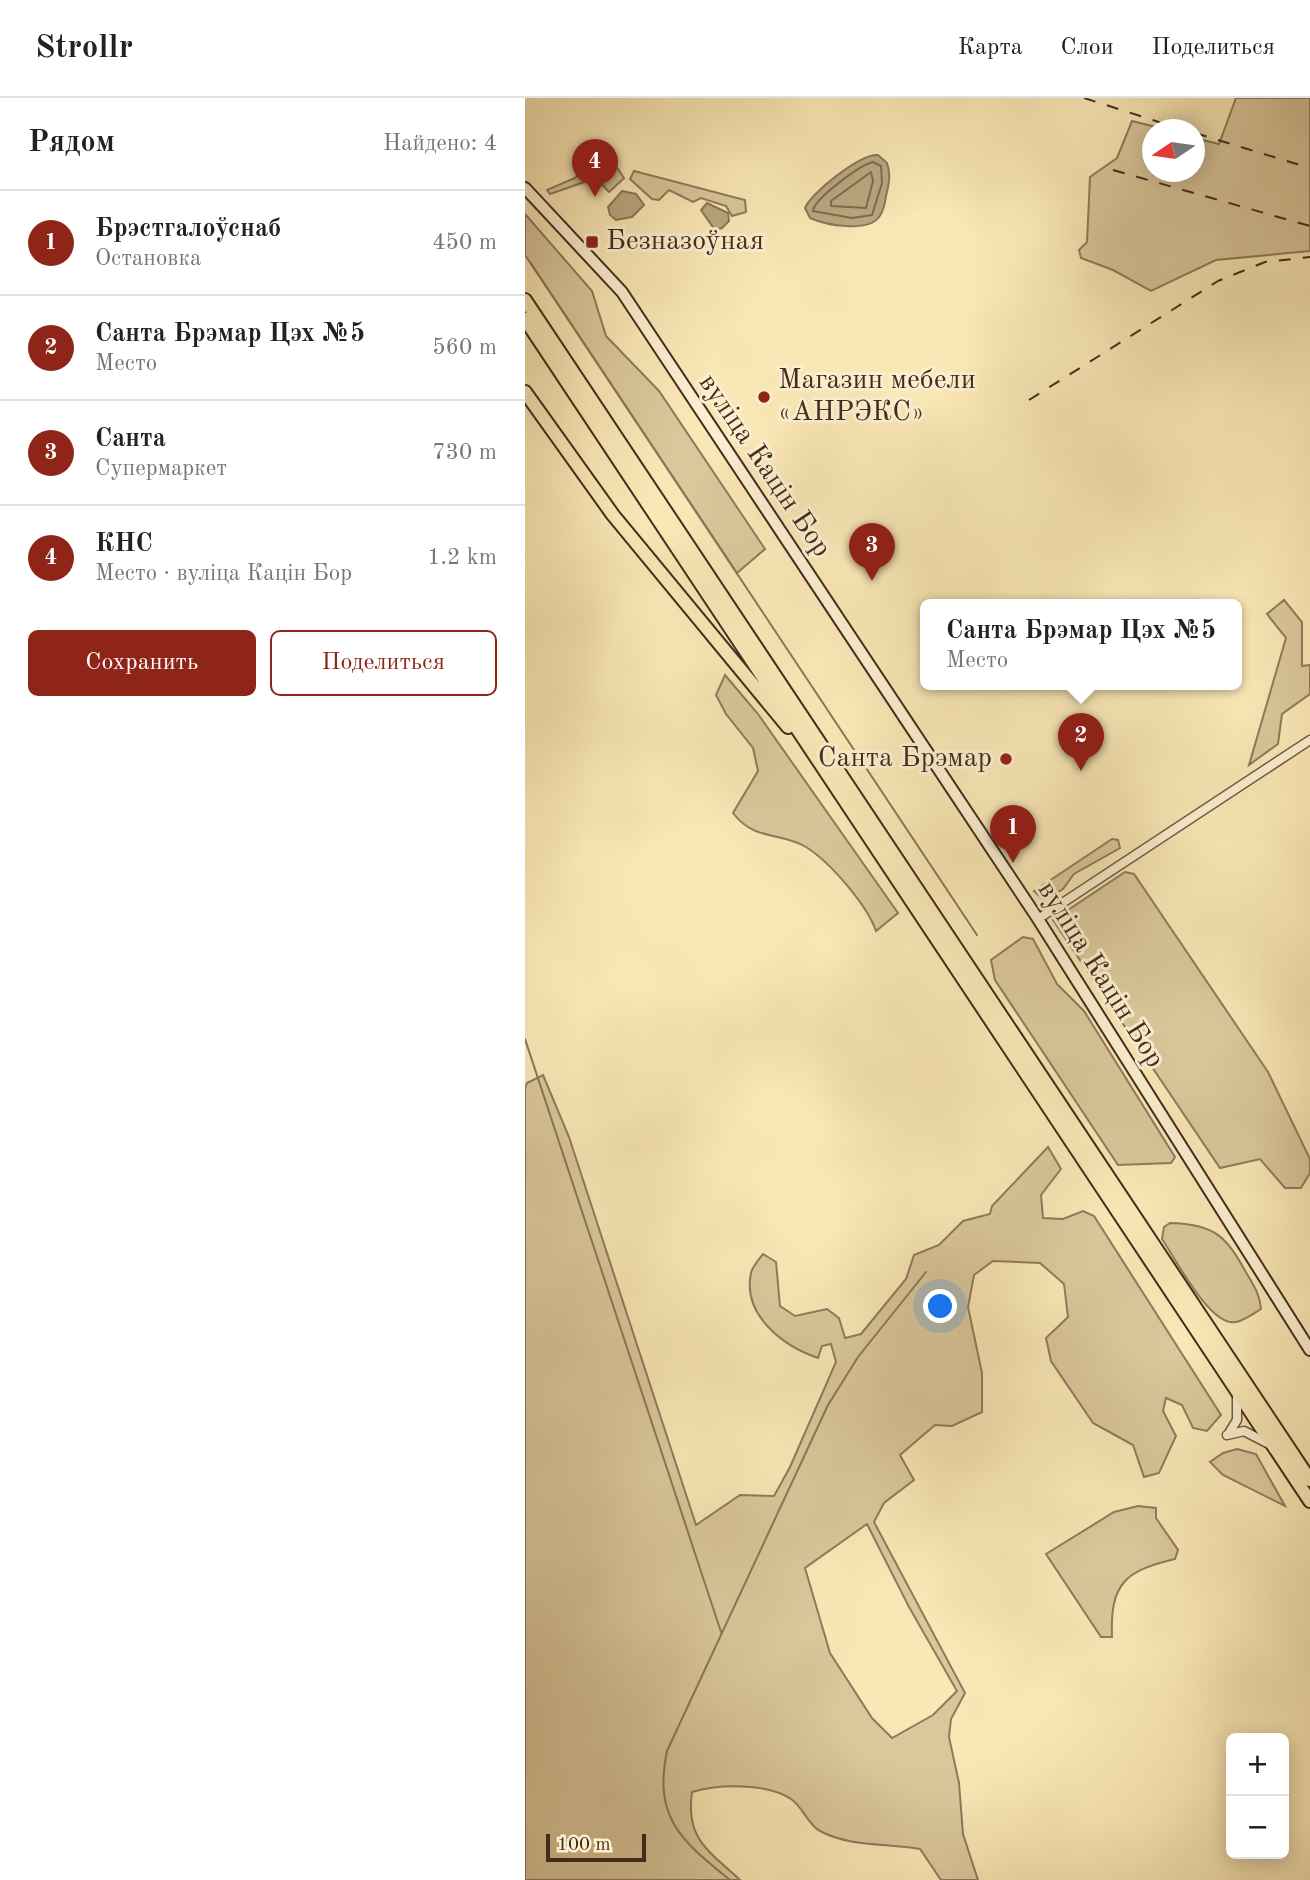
<!DOCTYPE html>
<html lang="ru">
<meta charset="utf-8">
<style>
:root{--surface:#fff;--page:#f6f6f6;--text:#222;--muted:#767676;--line:#e0e0e0;--accent:#8f2418}
body{margin:0;font-family:"Old Standard TT",serif;background:var(--page);color:var(--text)}
.controls{position:absolute;right:21px;bottom:21px;display:grid;overflow:hidden;border-radius:10px;box-shadow:0 4px 18px #0003}
.controls button{width:63px;height:63px;display:grid;place-items:center;padding:0;border:0;border-bottom:2px solid var(--line);background:var(--surface);color:var(--text);font:35px sans-serif}
.compass{position:absolute;left:617px;top:21px;width:63px;height:63px;border-radius:50%;background:var(--surface);box-shadow:0 4px 18px #0003;rotate:257deg}
.scale{position:absolute;left:21px;bottom:18px;width:100px;box-sizing:border-box;padding-left:7px;border:4px solid #442c1d;border-top:0;font-size:19px;line-height:24px;white-space:nowrap;color:#442c1d;-webkit-text-stroke:5px #fbefcf;paint-order:stroke}
.you{position:absolute;left:416px;top:1209px;width:24px;height:24px;margin:-18px;border:5px solid #fff;border-radius:50%;background:#1a73e8;box-shadow:0 0 0 10px #1a73e833}
.badge{display:grid;place-items:center;width:46px;height:46px;border-radius:50%;background:var(--accent);color:#fff;font-size:23px;font-weight:700}
.pin{position:absolute;translate:-50% -58px;filter:drop-shadow(0 2px 4px #0008)}
.pin::after{content:'';position:absolute;top:37px;width:24px;height:21px;background:inherit;clip-path:polygon(0 0,100% 0,50% 100%)}
.popup{position:absolute;left:395px;top:501px;width:322px;height:91px;box-sizing:border-box;display:grid;place-content:center;border-radius:10px;background:var(--surface);filter:drop-shadow(0 2px 5px #0005);font-size:23px;white-space:nowrap;color:var(--muted)}
.popup b{font-size:26px;color:var(--text)}
.popup::after{content:'';position:absolute;left:50%;top:100%;margin-left:-14px;border:14px solid transparent;border-top-color:var(--surface)}
.list{margin:0;padding:0;list-style:none}
h2{display:flex;justify-content:space-between;align-items:center;height:91px;margin:0;padding:0 28px;font-size:30px}
h2 small{font-size:23px;font-weight:400;color:var(--muted)}
.list li{display:grid;grid-template-columns:46px 1fr auto;gap:21px;align-items:center;box-sizing:border-box;height:105px;padding:0 28px;border-top:2px solid var(--line)}
.list b{display:block;font-size:26px;white-space:nowrap}
.list p{margin:0;font-size:23px;white-space:nowrap;color:var(--muted)}
.list em{font-size:23px;font-style:normal;color:var(--muted)}
.actions{display:flex;gap:14px;padding:21px 28px}
.actions a{flex:1;padding:16px 0;border:2px solid var(--accent);border-radius:10px;text-align:center;font-size:24px;color:var(--accent)}
.actions .main{background:var(--accent);color:#fff}
.map{position:relative;flex:none;width:785px;height:1782px;overflow:hidden}
header{display:flex;align-items:center;gap:42px;box-sizing:border-box;height:98px;padding:0 35px;background:var(--surface);border-bottom:2px solid var(--line)}
header strong{font-size:33px}
nav{display:flex;gap:38px;margin-inline-start:auto;font-size:24px}
main{display:flex}
aside{flex:1;background:var(--surface)}
.map>svg:first-child{display:block}
</style>
<header>
<strong>Strollr</strong>
<nav><a>Карта</a><a>Слои</a><a>Поделиться</a></nav>
</header>
<main>
<aside>
<h2>Рядом<small>Найдено: 4</small></h2>
<ul class="list">
<li><span class="badge">1</span><div><b>Брэстгалоўснаб</b><p>Остановка</p></div><em>450 m</em></li>
<li><span class="badge">2</span><div><b>Санта Брэмар Цэх №5</b><p>Место</p></div><em>560 m</em></li>
<li><span class="badge">3</span><div><b>Санта</b><p>Супермаркет</p></div><em>730 m</em></li>
<li><span class="badge">4</span><div><b>КНС</b><p>Место · вуліца Кацін Бор</p></div><em>1.2 km</em></li>
</ul>
<div class="actions"><a class="main">Сохранить</a><a>Поделиться</a></div>
</aside>
<div class="map">
<svg width="785" height="1782" viewBox="0 0 785 1782">
<rect width="100%" height="100%" fill="#f9e7b5"/>
<filter id="stains"><feTurbulence type="fractalNoise" baseFrequency=".00286" numOctaves="4"/><feColorMatrix values="0 0 0 0 .2 0 0 0 0 .09 0 0 0 0 .02 0 0 0 .5 -.17"/></filter>
<radialGradient id="worn" r=".72"><stop offset=".6" stop-color="#630" stop-opacity="0"/><stop offset="1" stop-color="#630" stop-opacity=".3"/></radialGradient>
<path fill="#dac79b" stroke="#8f7a5c" stroke-width="2" fill-rule="evenodd" d="M711,0H785V153L691,162L626,193L588,172L556,160L554,152L562,144L565,79L592,60L607,23L639,31L628,32V74H670V40L694,46Z
M81,63L93,71L99,80L84,94L71,80L25,96L22,92L50,80L67,65Z
M109,73L220,102L221,114L207,118L201,108L176,100L168,104L144,92L134,102L127,101L105,81Z
M0,116L67,193L81,238L134,293L240,451L212,475L0,157Z
M759,502L777,524V568L785,567V596L757,616L753,646L724,667L761,540L742,516Z
M200,577L233,616L373,815L351,833C342,807 305,764 281,749C256,734 229,743 208,715L233,673L228,650L201,616L191,597Z
M587,741L593,742L595,750L549,776L538,791L519,802L509,793Z
M600,774L609,776L743,974L785,1061V1075L776,1090H760L735,1061L695,1070L528,822Z
M498,839L508,841L532,886L559,913L650,1059L646,1065L593,1067L470,882L466,862Z
M18,977L44,1039L171,1427L215,1397L249,1398L265,1369L311,1264L306,1246L297,1248L293,1260C258,1248 217,1217 226,1175C227,1169 234,1161 238,1156L251,1164L255,1208L270,1218L302,1211L314,1220L320,1240L336,1236L381,1181L389,1157L414,1147L438,1123L465,1116L467,1108L523,1049L536,1071L516,1097L518,1120L538,1121L558,1113L569,1118L696,1317L682,1333L668,1330L657,1307L641,1300L638,1313L651,1338L634,1375L619,1379L608,1347L568,1325L526,1263L521,1240L543,1219L539,1186L515,1165L468,1163L449,1177L443,1209L457,1275V1314L427,1328L410,1327L375,1357L389,1382L359,1405L349,1424L440,1595L426,1621L424,1639L434,1685L438,1736L453,1782H416L395,1751C363,1745 324,1749 295,1733C283,1727 278,1709 266,1701C242,1685 193,1686 167,1694C160,1741 184,1753 215,1782H0V990L2,985ZM342,1426L384,1509L432,1593L408,1617L367,1640L347,1620L305,1555L280,1470Z
M645,1125C690,1126 701,1138 722,1176C729,1188 735,1197 736,1211C729,1215 720,1222 711,1224C686,1230 650,1160 637,1141L639,1129Z
M712,1351L731,1356L760,1408L698,1377L685,1364L698,1355Z
M613,1408L631,1410V1420L653,1452L650,1461C600,1473 585,1485 587,1539H576L521,1456L589,1414Z"/>
<path fill="#bba781" stroke="#8b7659" stroke-width="2" d="M353,57L362,65C366,76 364,86 361,98C360,105 359,113 354,119C342,135 301,127 285,120L280,110C287,94 335,56 353,57Z
M97,93L111,96L119,107L107,119L91,122L85,117L83,109Z
M182,105L203,115L204,123L197,130L190,132L176,112Z"/>
<g fill="none" stroke-linecap="round" stroke-linejoin="round">
<path stroke="#806a4f" stroke-width="2" d="M348,64L356,68L357,85L347,117L327,120L288,113C289,101 335,67 348,64Z
M346,74L348,83L341,110L306,108V103Z"/>
<path stroke="#8b7659" stroke-width="2" d="M5,164L452,837
M0,941L196,1534
M205,1782C157,1743 128,1721 142,1653L303,1307L333,1259L401,1174"/>
<defs>
<path id="minor" d="M513,821L785,642
M704,1335L712,1322V1298
M702,1337L719,1333L744,1346"/>
<path id="secondary" d="M0,90L97,194L513,821L785,1252"/>
<path id="trunk" d="M0,202L785,1382
M0,221L785,1403
M0,294L88,417L263,629"/>
</defs>
<use href="#minor" stroke="#715b43" stroke-width="11"/>
<use href="#secondary" stroke="#442c1d" stroke-width="14"/>
<use href="#trunk" stroke="#442c1d" stroke-width="16"/>
<use href="#minor" stroke="#fbefcf" stroke-width="8"/>
<use href="#secondary" stroke="#fbefcf" stroke-width="10"/>
<use href="#trunk" stroke="#f9e7b5" stroke-width="12"/>
<path stroke="#442c1d" stroke-width="2" stroke-dasharray="12 12" stroke-linecap="butt" d="M559,0L659,32
M670,35L785,70
M588,72L785,128
M504,302L693,183L740,164L785,159"/>
</g>
<g fill="#8f2418" stroke="#fbefcf" stroke-width="2.5">
<rect x="60" y="137" width="14" height="14" rx="3.5"/>
<circle cx="239" cy="299" r="7"/>
<circle cx="481" cy="661" r="7"/>
</g>
<g text-anchor="middle" dominant-baseline="central" stroke-width="6" stroke-linejoin="round" paint-order="stroke">
<g font-size="28" fill="#442c1d" stroke="#fbefcf" text-anchor="start">
<text x="81" y="144">Безназоўная</text>
<text x="253" y="283">Магазин мебели<tspan x="253" dy="32">«АНРЭКС»</tspan></text>
<text x="467" y="661" text-anchor="end">Санта Брэмар</text>
</g>
<g font-size="28" fill="#442c1d" stroke="#fbefcf">
<text transform="translate(239 368) rotate(56)">вуліца Кацін Бор</text>
<text transform="translate(575 877) rotate(58)">вуліца Кацін Бор</text>
</g>
</g>
<rect width="100%" height="100%" filter="url(#stains)"/>
<rect width="100%" height="100%" fill="url(#worn)"/>
</svg>
<div class="controls">
<button>+</button>
<button>−</button>
</div>
<svg class="compass" viewBox="-18 -18 36 36"><path d="M0-13l5 13h-10z" fill="#e53935"/><path d="M0 13l5-13h-10z" fill="#767676"/></svg>
<div class="scale">100 m</div>
<div class="you"></div>
<div class="pin badge" style="left:488px;top:765px">1</div>
<div class="pin badge" style="left:556px;top:673px">2</div>
<div class="popup"><b>Санта Брэмар Цэх №5</b>Место</div>
<div class="pin badge" style="left:347px;top:483px">3</div>
<div class="pin badge" style="left:70px;top:99px">4</div>
</div>
</main>
